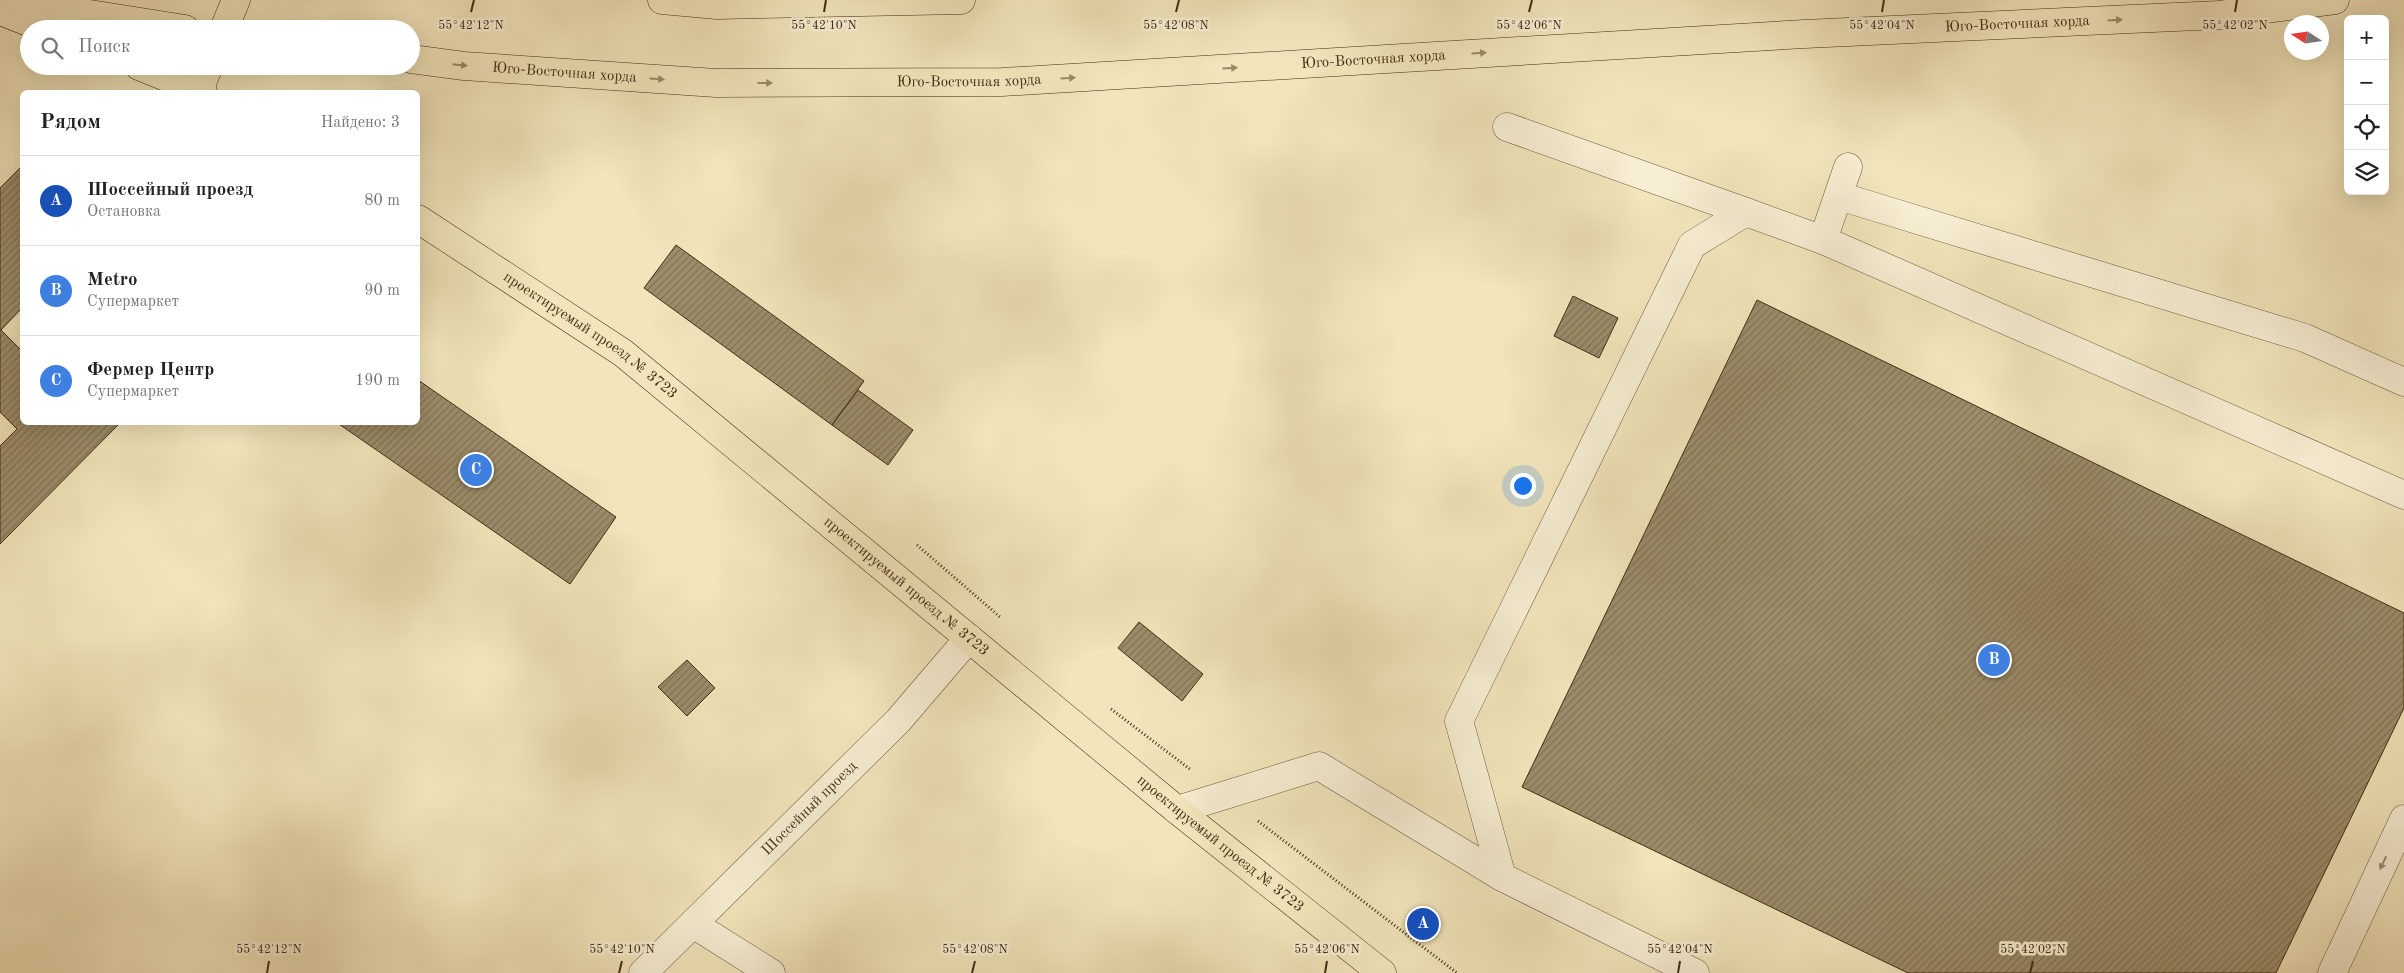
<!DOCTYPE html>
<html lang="ru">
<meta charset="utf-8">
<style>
:root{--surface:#fff;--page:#f2f2f2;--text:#222;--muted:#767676;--line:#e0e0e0;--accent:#8f2418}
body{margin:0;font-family:"Old Standard TT",serif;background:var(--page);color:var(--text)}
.controls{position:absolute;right:15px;top:15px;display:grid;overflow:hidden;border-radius:8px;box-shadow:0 5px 20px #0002}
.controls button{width:45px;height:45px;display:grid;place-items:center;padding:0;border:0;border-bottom:1px solid var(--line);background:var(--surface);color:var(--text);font:25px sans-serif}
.compass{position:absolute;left:2284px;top:15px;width:45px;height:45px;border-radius:50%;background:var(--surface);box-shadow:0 5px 20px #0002;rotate:282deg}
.you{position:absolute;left:1522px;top:485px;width:18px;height:18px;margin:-12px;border:4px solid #fff;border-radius:50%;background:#1a73e8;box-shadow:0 0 0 8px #1a73e833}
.badge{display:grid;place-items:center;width:32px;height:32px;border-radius:50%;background:var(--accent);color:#fff;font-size:16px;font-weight:700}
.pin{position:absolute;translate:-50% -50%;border:2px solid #fff;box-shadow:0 1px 5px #0006}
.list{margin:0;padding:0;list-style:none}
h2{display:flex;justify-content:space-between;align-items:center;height:65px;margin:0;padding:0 20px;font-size:21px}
h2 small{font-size:16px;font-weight:400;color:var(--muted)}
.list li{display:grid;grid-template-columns:32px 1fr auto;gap:15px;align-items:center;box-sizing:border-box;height:90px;padding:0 20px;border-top:1px solid var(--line)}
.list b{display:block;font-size:19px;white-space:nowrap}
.list p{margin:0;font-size:16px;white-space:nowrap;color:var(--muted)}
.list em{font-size:16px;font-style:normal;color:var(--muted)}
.icon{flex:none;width:28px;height:28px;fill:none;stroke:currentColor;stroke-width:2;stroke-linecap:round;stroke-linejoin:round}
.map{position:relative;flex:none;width:2404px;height:973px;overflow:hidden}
.search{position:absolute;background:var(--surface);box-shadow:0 5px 20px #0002;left:20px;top:20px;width:400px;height:55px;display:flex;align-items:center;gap:12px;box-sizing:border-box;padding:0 18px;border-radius:28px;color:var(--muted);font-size:19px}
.panel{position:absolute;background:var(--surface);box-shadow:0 5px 20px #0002;left:20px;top:90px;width:400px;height:335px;border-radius:8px}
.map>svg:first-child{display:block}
</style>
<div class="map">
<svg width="2404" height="973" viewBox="0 0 2404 973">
<defs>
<pattern id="building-hatch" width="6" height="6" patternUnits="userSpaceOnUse" patternTransform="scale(1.25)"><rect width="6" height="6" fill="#9c8d6b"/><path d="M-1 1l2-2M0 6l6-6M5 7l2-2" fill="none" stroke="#817457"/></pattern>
</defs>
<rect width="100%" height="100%" fill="#f2e5bb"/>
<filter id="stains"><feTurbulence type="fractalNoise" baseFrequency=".004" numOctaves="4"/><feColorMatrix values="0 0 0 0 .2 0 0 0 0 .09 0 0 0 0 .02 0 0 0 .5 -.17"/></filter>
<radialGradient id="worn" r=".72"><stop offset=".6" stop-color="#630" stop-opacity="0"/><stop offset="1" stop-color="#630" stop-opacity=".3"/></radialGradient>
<path fill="url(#building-hatch)" stroke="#3f2d15" d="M22,166V308L1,330L22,351V422H121L0,544V446L17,429L0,412V188Z
M676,245L864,381L832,425L644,288Z
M1573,296L1618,318L1599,358L1554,336Z
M1757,300L2404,613V708L2276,973H1908L1522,787Z
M418,380L616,517L570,584L336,422H418Z
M858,390L913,430L888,465L832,425Z
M1139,622L1203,674L1182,701L1118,648Z
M687,660L715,688L687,716L658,687Z"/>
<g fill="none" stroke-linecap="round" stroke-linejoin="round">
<defs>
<g id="minor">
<path d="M1507,127L1746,212L1692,245L1459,721L1502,877L1695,973"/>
<path d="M1848,167L1823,240L2404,495"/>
<path d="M1839,196L2305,338L2404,382"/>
<path d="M1746,212L1823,240"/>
<path d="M1177,810L1319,766L1502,877"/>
<path d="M693,924L771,973"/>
<path id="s1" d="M643,973L898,721L969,638"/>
<path d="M2332,973L2404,819"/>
</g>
<g id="major">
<path d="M0,0L185,29"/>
<path d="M662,0L717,5L961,0"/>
<path d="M3,12L46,29"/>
<path d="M224,29L236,0"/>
<path id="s2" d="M411,59L464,66L716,83L1002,82L1804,34L2219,15L2335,0"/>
<path d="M139,66L203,92"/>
<path d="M199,90L209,66"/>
<path id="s3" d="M418,219L623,353L1177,810L1382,973"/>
</g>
</defs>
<use href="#minor" stroke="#6c5b3e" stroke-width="29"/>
<use href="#major" stroke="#3f2d15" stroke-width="29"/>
<path stroke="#3f2d15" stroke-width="3" stroke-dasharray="1 2.5" stroke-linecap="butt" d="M917,545L1000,617
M1111,709L1191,770
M1258,821L1457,973"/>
<use href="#minor" stroke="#f7eed3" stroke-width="28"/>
<use href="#major" stroke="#f2e5bb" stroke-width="28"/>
</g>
<defs><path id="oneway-solid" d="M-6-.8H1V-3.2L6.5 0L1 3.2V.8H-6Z" transform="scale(1.25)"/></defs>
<g fill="#988968">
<use href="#oneway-solid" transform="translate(2115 20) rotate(-3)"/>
<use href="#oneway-solid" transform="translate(1479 53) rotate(-3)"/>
<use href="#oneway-solid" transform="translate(460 65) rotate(6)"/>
<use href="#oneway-solid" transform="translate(1230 68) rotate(-3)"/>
<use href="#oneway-solid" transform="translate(1068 78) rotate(-3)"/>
<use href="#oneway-solid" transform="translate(657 79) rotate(4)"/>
<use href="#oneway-solid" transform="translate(765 83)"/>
</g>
<use fill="#9b8e74" href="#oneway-solid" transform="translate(2383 863) rotate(115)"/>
<path fill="none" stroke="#3f2d15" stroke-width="2" d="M471,12L474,0M824,12L826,0M1176,12L1179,0M1529,12L1532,0M1882,12L1884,0M2235,12L2237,0M267,973L269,961M619,973L622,961M972,973L975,961M1325,973L1327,961M1678,973L1680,961M2030,973L2033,961"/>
<g text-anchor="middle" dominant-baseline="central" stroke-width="5" stroke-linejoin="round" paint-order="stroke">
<g font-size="15" fill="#3f2d15" stroke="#f7eed3">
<text stroke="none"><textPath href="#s2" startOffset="1609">Юго-Восточная хорда</textPath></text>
<text stroke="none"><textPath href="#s2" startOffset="964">Юго-Восточная хорда</textPath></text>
<text stroke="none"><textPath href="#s2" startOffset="154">Юго-Восточная хорда</textPath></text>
<text stroke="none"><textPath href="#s2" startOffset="559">Юго-Восточная хорда</textPath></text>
<text stroke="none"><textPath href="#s3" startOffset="208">проектируемый проезд № 3723</textPath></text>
<text stroke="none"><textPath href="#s3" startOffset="612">проектируемый проезд № 3723</textPath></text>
<text stroke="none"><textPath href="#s1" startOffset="234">Шоссейный проезд</textPath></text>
<text stroke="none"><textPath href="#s3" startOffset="1018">проектируемый проезд № 3723</textPath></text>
</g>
</g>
<g font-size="12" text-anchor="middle" fill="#3f2d15" stroke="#f7eed3" stroke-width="5" stroke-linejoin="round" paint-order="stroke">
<text x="471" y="29">55°42'12"N</text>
<text x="824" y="29">55°42'10"N</text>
<text x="1176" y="29">55°42'08"N</text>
<text x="1529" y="29">55°42'06"N</text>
<text x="1882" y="29">55°42'04"N</text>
<text x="2235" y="29">55°42'02"N</text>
<text x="269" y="953">55°42'12"N</text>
<text x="622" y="953">55°42'10"N</text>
<text x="975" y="953">55°42'08"N</text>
<text x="1327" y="953">55°42'06"N</text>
<text x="1680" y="953">55°42'04"N</text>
<text x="2033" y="953">55°42'02"N</text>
</g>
<rect width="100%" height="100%" filter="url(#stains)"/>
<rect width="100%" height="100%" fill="url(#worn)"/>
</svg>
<div class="controls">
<button>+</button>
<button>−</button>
<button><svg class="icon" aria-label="locate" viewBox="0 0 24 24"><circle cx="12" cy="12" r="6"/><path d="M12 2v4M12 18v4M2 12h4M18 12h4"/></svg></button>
<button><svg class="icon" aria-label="layers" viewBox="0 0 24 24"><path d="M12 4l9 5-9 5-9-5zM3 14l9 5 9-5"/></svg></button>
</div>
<svg class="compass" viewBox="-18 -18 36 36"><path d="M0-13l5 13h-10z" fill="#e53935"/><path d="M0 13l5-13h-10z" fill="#767676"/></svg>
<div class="you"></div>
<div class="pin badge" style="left:1423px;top:924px;background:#1a4fb4">A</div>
<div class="pin badge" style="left:1994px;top:660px;background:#3f7fe0">B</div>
<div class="pin badge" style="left:476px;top:470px;background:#3f7fe0">C</div>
<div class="search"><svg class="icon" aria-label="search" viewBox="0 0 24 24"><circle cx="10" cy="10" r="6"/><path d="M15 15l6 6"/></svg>Поиск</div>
<section class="panel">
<h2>Рядом<small>Найдено: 3</small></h2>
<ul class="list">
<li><span class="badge" style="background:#1a4fb4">A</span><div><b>Шоссейный проезд</b><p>Остановка</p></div><em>80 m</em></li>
<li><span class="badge" style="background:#3f7fe0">B</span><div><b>Metro</b><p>Супермаркет</p></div><em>90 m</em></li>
<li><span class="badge" style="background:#3f7fe0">C</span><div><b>Фермер Центр</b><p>Супермаркет</p></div><em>190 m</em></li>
</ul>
</section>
</div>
